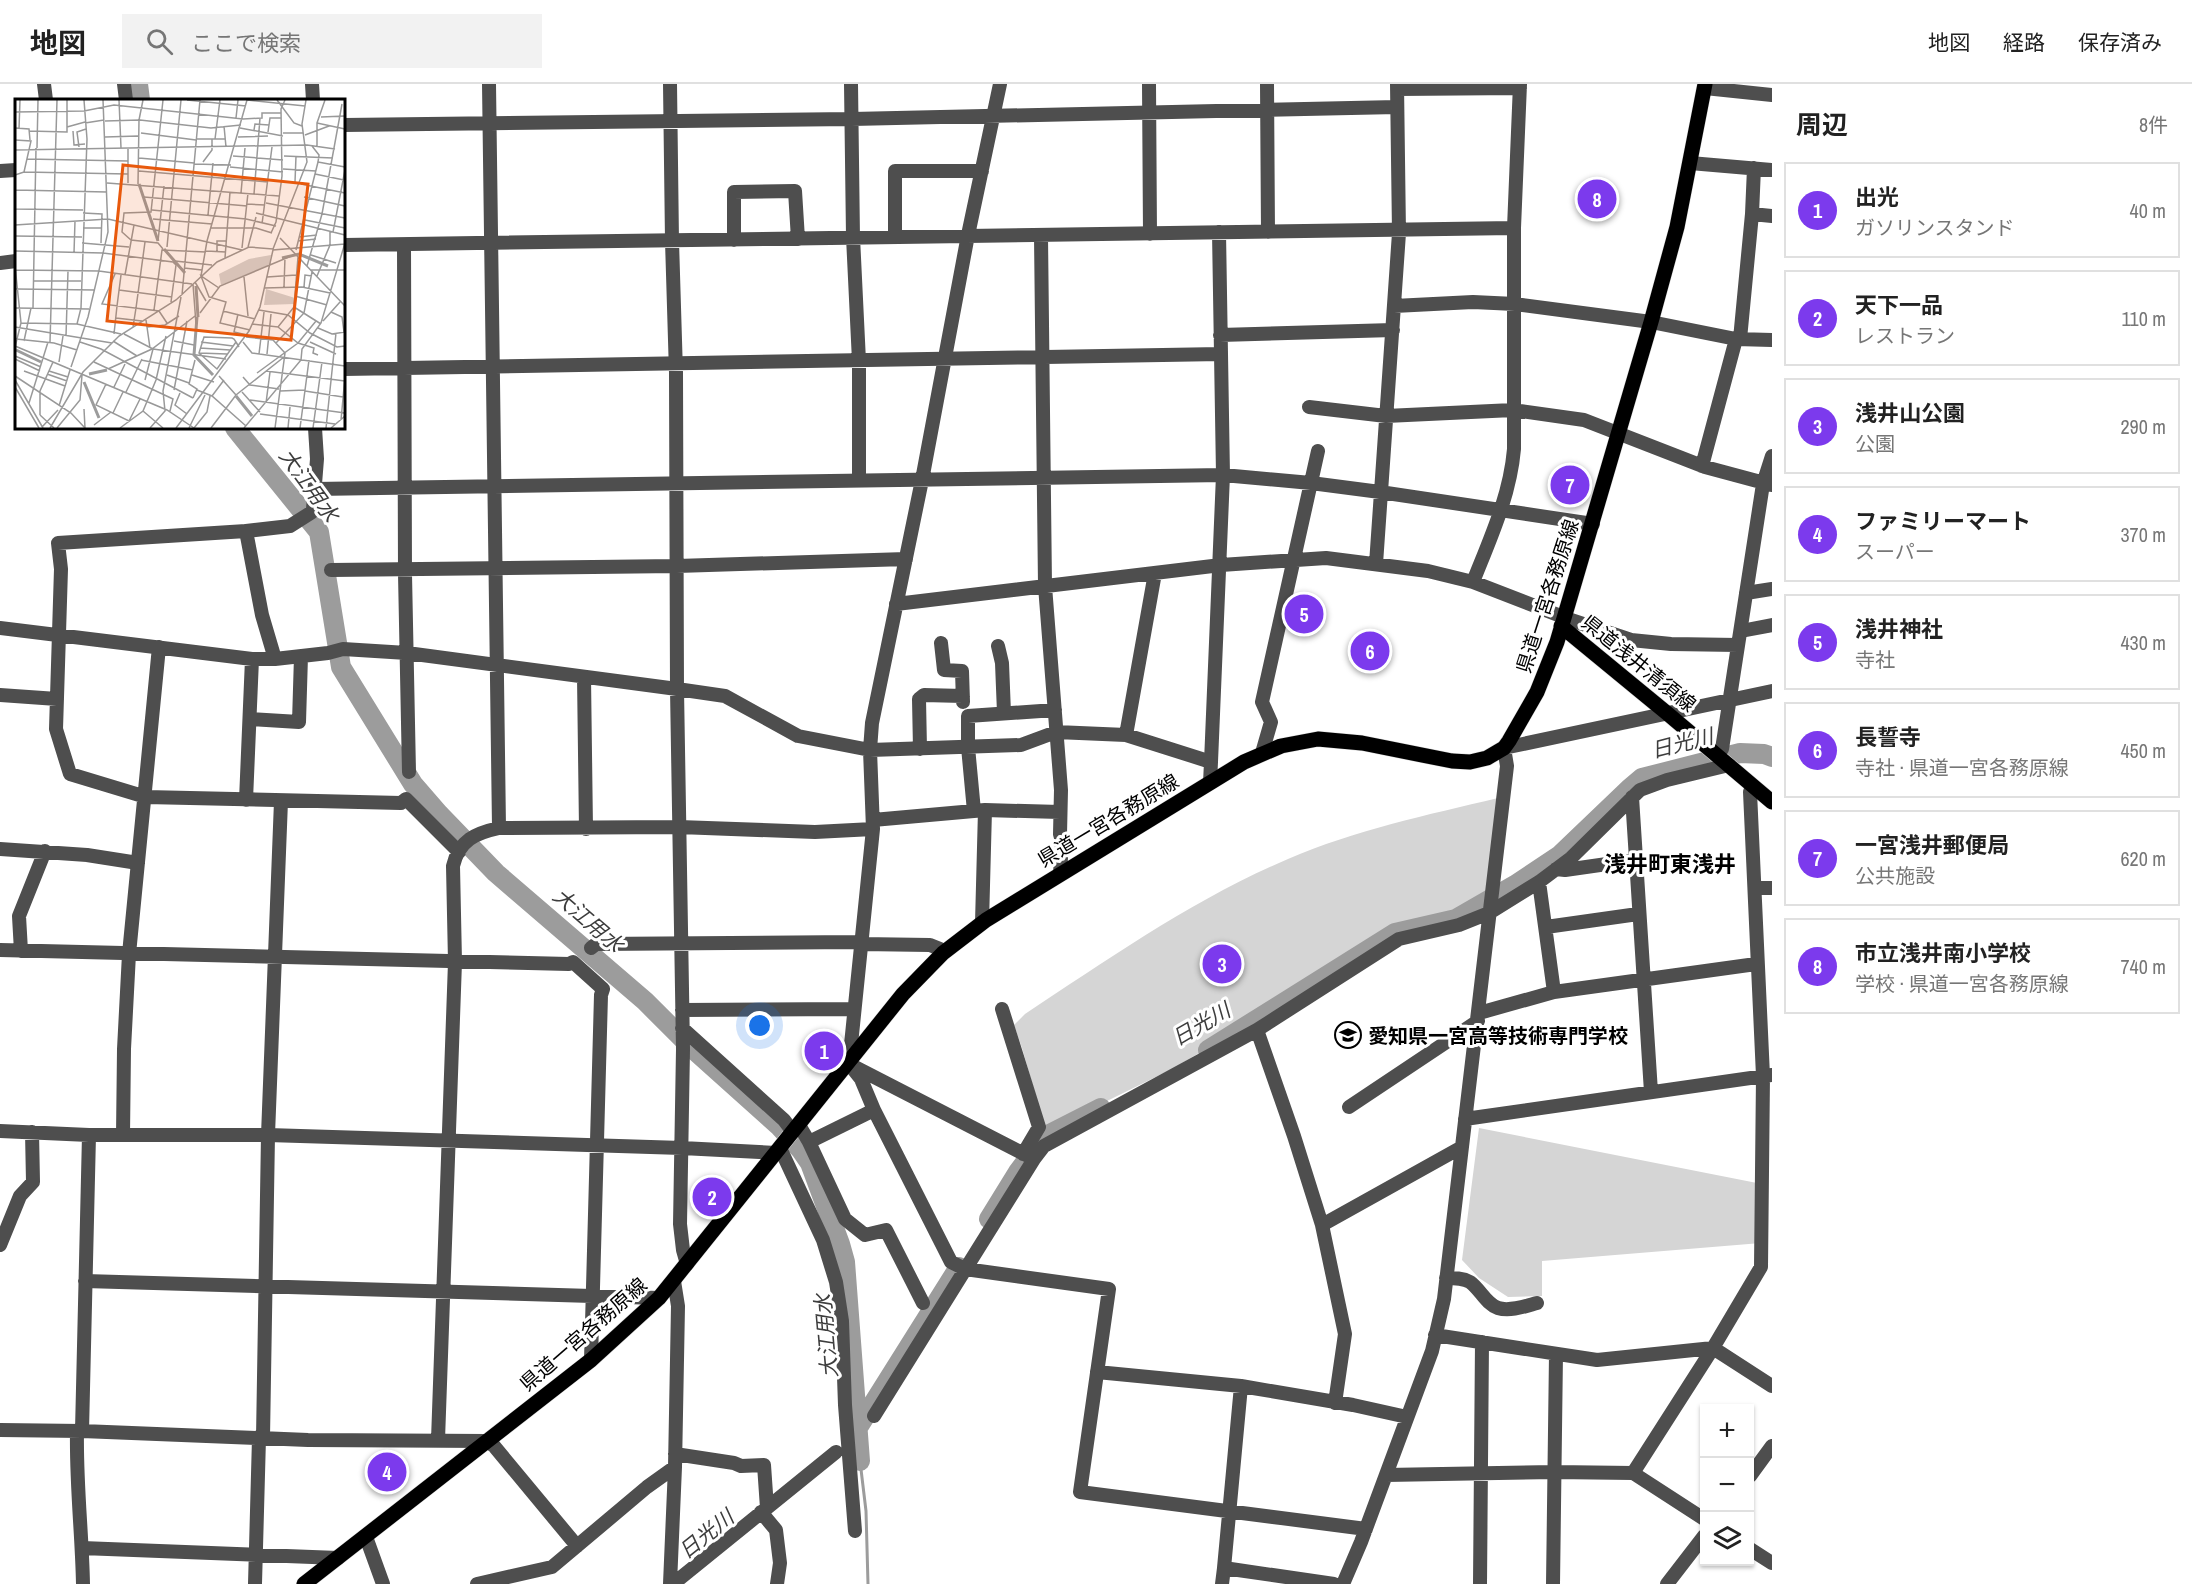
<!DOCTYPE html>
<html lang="ja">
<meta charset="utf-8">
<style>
:root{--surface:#fff;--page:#f2f2f2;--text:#222;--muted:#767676;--line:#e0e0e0;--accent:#7c3aed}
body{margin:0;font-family:"Archivo Narrow","Noto Sans JP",sans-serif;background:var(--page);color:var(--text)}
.controls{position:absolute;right:18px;bottom:18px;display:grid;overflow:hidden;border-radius:0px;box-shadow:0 2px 4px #0004}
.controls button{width:54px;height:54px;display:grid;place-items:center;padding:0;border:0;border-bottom:2px solid var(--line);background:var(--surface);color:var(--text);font:30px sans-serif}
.you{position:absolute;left:760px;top:942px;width:21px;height:21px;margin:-15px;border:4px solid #fff;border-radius:50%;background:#1a73e8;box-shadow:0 0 0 9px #1a73e833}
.badge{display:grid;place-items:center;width:39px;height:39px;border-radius:50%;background:var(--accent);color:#fff;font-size:20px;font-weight:700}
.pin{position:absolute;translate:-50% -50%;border:3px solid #fff;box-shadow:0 2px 6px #0006}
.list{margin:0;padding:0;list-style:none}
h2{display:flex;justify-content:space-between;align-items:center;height:78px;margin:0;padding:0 24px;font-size:26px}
h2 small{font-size:20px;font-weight:400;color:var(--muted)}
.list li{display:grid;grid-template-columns:39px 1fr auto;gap:18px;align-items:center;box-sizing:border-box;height:96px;margin:0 12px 12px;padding:0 12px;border:2px solid var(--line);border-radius:0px}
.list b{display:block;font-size:22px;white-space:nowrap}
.list p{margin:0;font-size:20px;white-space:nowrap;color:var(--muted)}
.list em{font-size:20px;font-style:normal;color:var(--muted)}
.icon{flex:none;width:33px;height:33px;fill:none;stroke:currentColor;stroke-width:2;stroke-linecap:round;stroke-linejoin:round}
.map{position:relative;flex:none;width:1772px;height:1500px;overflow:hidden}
header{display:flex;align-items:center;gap:36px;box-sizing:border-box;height:84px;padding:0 30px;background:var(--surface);border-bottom:2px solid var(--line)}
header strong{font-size:28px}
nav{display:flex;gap:33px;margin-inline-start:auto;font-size:21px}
.search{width:420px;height:54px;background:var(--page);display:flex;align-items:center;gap:15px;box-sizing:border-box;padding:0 21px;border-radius:0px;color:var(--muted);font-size:22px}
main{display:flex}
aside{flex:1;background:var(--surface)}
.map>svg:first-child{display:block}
</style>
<header>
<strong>地図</strong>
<div class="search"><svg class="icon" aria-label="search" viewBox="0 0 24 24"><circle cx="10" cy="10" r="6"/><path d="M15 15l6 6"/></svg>ここで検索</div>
<nav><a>地図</a><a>経路</a><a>保存済み</a></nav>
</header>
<main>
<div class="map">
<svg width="1772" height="1500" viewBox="0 0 1772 1500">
<rect width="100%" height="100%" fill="#fff"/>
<path fill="#d5d5d5" d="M1498,714L1486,808L1455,825L1394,847L1272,926L1172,985L1046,1047L1022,964L1014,941L1025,930C1110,874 1194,815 1288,775C1355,746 1427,731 1498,714Z
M1479,1044L1762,1100L1761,1159L1542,1177V1212L1508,1213L1479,1194L1462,1176Z"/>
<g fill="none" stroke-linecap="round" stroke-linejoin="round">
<path stroke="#9c9c9c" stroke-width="3" d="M855,1377H860L866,1427L868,1500"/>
<path stroke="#9c9c9c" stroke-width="20" d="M138,0L140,16
M235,344L319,448L341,583L413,700L439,730L496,789L645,917L692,964L779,1042L801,1066L810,1079L840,1160L845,1178L860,1377
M1208,966L1395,849L1456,835L1515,801L1560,771L1629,705L1642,694L1740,669L1764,670L1772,673
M989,1135L1018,1088L1044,1053L1101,1024
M859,1342L959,1183"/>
<defs>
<path id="major" d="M1561,542L1668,630L1772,718
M304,1500L591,1276L659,1214L903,910L943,869L986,836L1244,678L1281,662L1318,655L1362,659L1452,677L1470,678L1487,674L1504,664L1509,657L1537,608L1557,558L1651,238L1677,143L1705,0"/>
</defs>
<use href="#major" stroke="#dbdbdb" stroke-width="16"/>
<path stroke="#4e4e4e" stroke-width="14" d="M44,0L46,16
M124,0L126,16
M312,0L313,16
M489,0L499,744
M670,0L672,157L676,289L677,605L683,965L680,1140L683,1166L687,1180
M851,0L853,153L859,277V396
M1149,0L1150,150
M1267,0L1268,148
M1705,4L1772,11
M1397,5L1520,4
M344,41L852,35L1397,23
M1690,79L1772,86
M0,87L16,86
M1752,130L1772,132
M895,152V87H982
M1041,152L1045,502L1061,706L1060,750L1062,757L1060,790
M734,156V108L795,107L798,155
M344,161L1514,144
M404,161L405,490L409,688
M0,179L16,177
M1394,222L1473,218L1515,220L1651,238L1736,255L1772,256
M1220,251L1393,246
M1740,255L1752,130L1754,84
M344,285L1221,270
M1309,323L1386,332L1513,326L1584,336L1705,383L1772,401
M315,344L317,375L313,425L312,428L290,442L246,447L58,459L61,485L56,645L70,690L146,713L401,719L406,715L459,768
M1702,382L1736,255
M315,405L1223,391L1311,399L1380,408L1593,440
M246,447L262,531L275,575
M1376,480L1399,149L1397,0
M331,486L677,482L906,475
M1473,498C1490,455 1510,412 1514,365V144L1520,0
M1746,509L1772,505
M896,520L1221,481L1326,474L1428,487L1473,498L1571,536L1631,556L1671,560L1738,561
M0,544L252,575H275L328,569L343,565L407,569L677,605L725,612L798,652L870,666L1021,661L1056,648L1126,651L1211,678L1210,699
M1741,547L1772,541
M941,559L944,586L962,587L963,618
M998,562L1002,579L1004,629
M584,593L586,745
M0,611L57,615
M250,635L299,638L301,572
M1126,651L1155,489
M920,665L919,615L924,611L963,612
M1262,669L1271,638L1262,618L1318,367
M1717,671L1722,665L1763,400L1772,372
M1211,678L1223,391L1219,148
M1632,713L1651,1008
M246,716L252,575
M974,727L968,663V632L1055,626
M873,736L985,726L1060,728
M0,765L87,771L138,779
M1556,785L1565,786L1635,776
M1539,798L1554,908
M1755,804H1772
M982,839L985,726
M1546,843L1638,830
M591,864L596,860L856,858L861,860L930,861L940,865L943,869
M0,866L569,880L573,878L603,905L601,911L591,1276
M21,867L19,832L45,767
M1002,925L1039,1043L1023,1070
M682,926L854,925
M1479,929L1554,908L1756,880
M682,944L784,1036L793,1048
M1257,946L1294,1052L1322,1141L1345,1250L1335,1319
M849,980L873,745L870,666L872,639L922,396L968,151L1000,0
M1349,1023L1478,937
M1465,1035L1772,991
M799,1041L809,1058L845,1135L865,1151L886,1146L923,1219
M0,1047L89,1051H268L682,1064L776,1069
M123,1051L124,965L129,870L159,563
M809,1058L874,1026
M780,1064L823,1156L836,1198L842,1237L845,1321L855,1447
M1034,1075L849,980L861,995L874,1026L951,1178L965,1185L1109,1205L1080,1408L1366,1445
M1322,1141L1462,1063
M0,1161L20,1112L33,1098L32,1048
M1446,1194C1454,1194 1463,1194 1470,1198C1480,1205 1486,1220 1498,1224C1510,1228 1526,1222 1537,1219
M85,1197L659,1214
M1435,1251L1597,1276L1713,1264L1772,1302
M1097,1288L1241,1302L1353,1321L1407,1333
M1241,1302L1224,1484L1334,1500
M874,1332L1034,1075L1044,1062L1257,946L1399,855L1459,841L1489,829L1539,798L1571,774L1640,706L1667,696L1729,681
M0,1346L82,1347L308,1356L487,1357L494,1362L577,1462
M82,1347L89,1051
M77,1348C76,1399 82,1449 83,1500
M263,1354L268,1051L281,717
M438,1356L455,878L453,782C459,756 476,749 499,744L679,743L815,748L873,745
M675,1370L734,1379L741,1382L764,1381L767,1424
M1633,1389L1704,1435
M1386,1391L1554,1388L1633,1389L1713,1264L1761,1183L1763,992L1750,708L1753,702
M1750,1392L1772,1362
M761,1428L776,1446L780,1479L777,1500
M366,1453L383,1500
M82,1464L338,1474
M1750,1465L1772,1479
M255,1500L259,1354
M477,1500L552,1483L647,1403L675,1383
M670,1500L675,1383L678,1222L674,1197
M673,1500L836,1368
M1222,1500L1224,1484
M1343,1500L1361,1458L1432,1267L1444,1215L1507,682L1504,664L1772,607
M1480,1500L1482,1258
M1553,1500L1556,1270
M1667,1500L1704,1452"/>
<use href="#major" stroke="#000" stroke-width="15"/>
</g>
<defs>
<symbol id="school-ring" viewBox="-11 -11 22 22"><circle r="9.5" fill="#fff" stroke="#000" stroke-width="1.5"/><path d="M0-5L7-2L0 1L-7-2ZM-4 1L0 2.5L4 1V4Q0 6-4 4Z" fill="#000"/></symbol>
</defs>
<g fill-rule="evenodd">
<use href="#school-ring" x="1333" y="936" width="30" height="30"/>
</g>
<g text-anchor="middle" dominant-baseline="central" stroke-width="6" stroke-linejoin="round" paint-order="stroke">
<g font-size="20" fill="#000" stroke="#fff">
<text transform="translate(1547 512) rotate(-72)">県道一宮各務原線</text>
<text transform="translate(1639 579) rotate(39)">県道浅井清須線</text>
<text transform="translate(1108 736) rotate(-31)">県道一宮各務原線</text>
<text transform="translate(583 1250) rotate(-41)">県道一宮各務原線</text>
</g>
<g font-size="20" font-weight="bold" fill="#000" stroke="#fff" text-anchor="start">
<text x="1368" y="951">愛知県一宮高等技術専門学校</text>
</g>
<g font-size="21" font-style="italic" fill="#3d3d3d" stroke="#fff">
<text transform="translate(309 401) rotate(54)">大江用水</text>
<text transform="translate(1682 659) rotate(-14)">日光川</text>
<text transform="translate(588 836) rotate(41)">大江用水</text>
<text transform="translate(1201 940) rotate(-30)">日光川</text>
<text transform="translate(826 1252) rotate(-95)">大江用水</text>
<text transform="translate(706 1450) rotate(-39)">日光川</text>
</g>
<g font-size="22" font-weight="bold" fill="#000" stroke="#fff">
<text x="1670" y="780">浅井町東浅井</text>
</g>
</g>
<g transform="translate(15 15)">
<rect width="330" height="330" fill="#fff"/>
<path d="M256,156L254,166L206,186L204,175L234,160ZM251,190L280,199L279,205L249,206Z" fill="#d5d5d5"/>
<path fill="none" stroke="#9c9c9c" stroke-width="3" d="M124,85L143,142M149,150L170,174M267,159L284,155L313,167M181,187L183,218M182,218L179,256L198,276M1,251L26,263M74,275L92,271M69,283L84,319M221,297L237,317"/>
<path fill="none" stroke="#999" stroke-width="1.5" d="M104,1L106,49M148,1L136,113L109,114L107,133L116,141L143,144L148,150M172,1L231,7M232,1L290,7M262,1L279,24L287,27M69,12L99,6L228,20L247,19V14H266M0,13L69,12M306,18L330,17M221,19L223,1M124,21L128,1M90,22L125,21L196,29L226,26M70,24L89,21M302,24L330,30M209,27L211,48M52,28L70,23M0,29L14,30L15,41M225,29L268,37M4,30L5,1M239,31L240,25L254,26M14,32L52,33V1M58,32L59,46L70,45M253,33L255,19H266M126,34L181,41M268,34H288M290,36L314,27M90,38L123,37M223,38L253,37M181,40H210M200,40L205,1M0,41L16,42L9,73M302,47V24L310,1M64,48L62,33L71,30M22,49L23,1M0,51L292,46L320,50M218,57L268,61M269,57L318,59M124,59L179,64M12,60L113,62M188,63L197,51V40M303,63L330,68M179,65L216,66M215,68L268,73M268,70L301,72M124,72L253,83M300,75L329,81M0,76L9,73L113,75M0,82V110M280,83L281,57M92,84L264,97M113,84V49M123,85L124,21M286,85L330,94M0,91L92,93M226,94L230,49M239,95L245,19M129,98L232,107M289,98L330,107M251,104L330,119M232,105L250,106M0,110L68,111M137,111L231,120L261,127M68,114L87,115L86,144M241,114L330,136M193,116L198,64M138,120L197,125M290,121L330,129M247,125L257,48M0,126L93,120L227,151M68,129H87M196,129H241L257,134M318,133L330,71M256,134L261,123L267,77L266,10L270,1M0,137L67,138M284,138L302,136M265,139L330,207M143,142L149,87M283,142L301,140M67,144L114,148M152,148L166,1M233,148L241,118M227,149L233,94M281,151L303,63L304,56L297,47M0,152L88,154L158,163L161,166L156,203M191,152L211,153M202,152V142H211M59,154L60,122M296,156L321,164M210,159L215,93M160,162L197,166M0,167L6,224L0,248M292,167L307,115L327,5M169,169L187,171M0,171L84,172L177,185M296,171H330M100,175L87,205L144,212L152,224M110,176L119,126M186,177L192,142L232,1M302,177L315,146V133M229,178L233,217M252,178L281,176M19,182H66M180,183L191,202M178,185L181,225M269,188L270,158M289,188L290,176L297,177M204,189L186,177L194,198L211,203L205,224L235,231M249,189L287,188L315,194M1,190L80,191M104,191L157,198M167,196L185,1M280,197L312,206M102,207L106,176M279,208L306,225M0,209L74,210M18,209L21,49M121,209L130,143M139,211L147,151L191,153M244,211L273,216L295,234L322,248L330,247M208,212L240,220M316,213L327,218L329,233M185,214L205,187L281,155M223,215L219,233L232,236M101,219L127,222M131,221L135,249M308,222L325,203M6,224L62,225L106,235M62,225L66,209L72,40L69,1M237,225L263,228L279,208L283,158M0,228L97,244M118,228L121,209M132,228L150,226L164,217M263,228L283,244L299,249L298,254L303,256M303,229L317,235L330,233M99,235L102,207M109,235L138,250L211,260M51,237L53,172M231,238L258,241L270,254L260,329M1,240L39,244L62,251M9,242L16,209M98,242L122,257M159,242L179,246M35,243L42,1M65,243L86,250L178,299M186,243L218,247M221,243L202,270L184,254L189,238L217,239L219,240L221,243L224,248M228,243L237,254L330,267M295,243L321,255M261,244L289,214L297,173M0,247L152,311L179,329M185,249L215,251M184,254L212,255M244,255L249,213M252,255L256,215M0,257L26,268M0,260L25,272M126,261L178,271M44,263L48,237M79,263L158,300L155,312M56,268L73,218L93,133L88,1M93,270L137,250L180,217M9,272L50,287M34,272L53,278M251,272L330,282M242,274L283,244L301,222M32,275L52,282M152,276L174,284M177,276L199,283M0,277L56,314L70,329M204,277L221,296M228,278L235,286L264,290M0,281L28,329M130,281L138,250M91,285L81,306L114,322L125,300M0,288L24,329M99,288L110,265M159,291L172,222M182,291L197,297L231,327M265,292L290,291M290,292L328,298M111,293L127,260M227,293L245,313M165,294L160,306L172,315M197,297L209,281M178,299L182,290L174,285L180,261M235,301L330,314M14,304L33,243M251,304L255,273M44,307L55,271M69,310L70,329M128,312L148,329M98,314L108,293M245,315L320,325M25,316V292L38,263M25,316L39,329M326,321L330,278M79,326L96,313M27,328L43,311M35,329L68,273L104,237L161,201L202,163L234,148L258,150L292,63L287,25L291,1M42,329L65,301L67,276M105,329L128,312L141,281L151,237M135,329L150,312L148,292L166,198M161,329L234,232L245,208L258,151L330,145M174,329L190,296M179,329L192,313L195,297M196,329L221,296L269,258M229,329L286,261L287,250L306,224L330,144M273,329L275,308M285,329L294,261M298,329L307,263M311,329L321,234M316,329L330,317"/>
<path fill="#e8590c" fill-opacity="0.15" stroke="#e8590c" stroke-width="3" d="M108,66L293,85L276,241L92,222Z"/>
<rect width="330" height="330" fill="none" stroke="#000" stroke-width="3"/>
</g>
</svg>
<div class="controls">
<button>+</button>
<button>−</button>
<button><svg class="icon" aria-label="layers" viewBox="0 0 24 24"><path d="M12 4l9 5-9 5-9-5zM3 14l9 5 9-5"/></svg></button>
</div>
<div class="you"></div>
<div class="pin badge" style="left:824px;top:967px">1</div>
<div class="pin badge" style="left:712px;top:1113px">2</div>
<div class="pin badge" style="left:1222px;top:880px">3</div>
<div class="pin badge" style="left:387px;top:1388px">4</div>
<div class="pin badge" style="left:1304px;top:530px">5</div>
<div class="pin badge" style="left:1370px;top:567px">6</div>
<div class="pin badge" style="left:1570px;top:401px">7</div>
<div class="pin badge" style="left:1597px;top:115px">8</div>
</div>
<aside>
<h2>周辺<small>8件</small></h2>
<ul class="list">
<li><span class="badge">1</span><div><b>出光</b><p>ガソリンスタンド</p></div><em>40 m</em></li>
<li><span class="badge">2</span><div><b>天下一品</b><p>レストラン</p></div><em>110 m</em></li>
<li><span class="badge">3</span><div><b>浅井山公園</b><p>公園</p></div><em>290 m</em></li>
<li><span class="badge">4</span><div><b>ファミリーマート</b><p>スーパー</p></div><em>370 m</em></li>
<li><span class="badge">5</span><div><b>浅井神社</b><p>寺社</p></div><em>430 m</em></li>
<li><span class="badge">6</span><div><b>長誓寺</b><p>寺社 · 県道一宮各務原線</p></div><em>450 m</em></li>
<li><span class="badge">7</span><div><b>一宮浅井郵便局</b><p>公共施設</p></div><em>620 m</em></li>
<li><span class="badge">8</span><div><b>市立浅井南小学校</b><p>学校 · 県道一宮各務原線</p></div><em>740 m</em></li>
</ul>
</aside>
</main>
